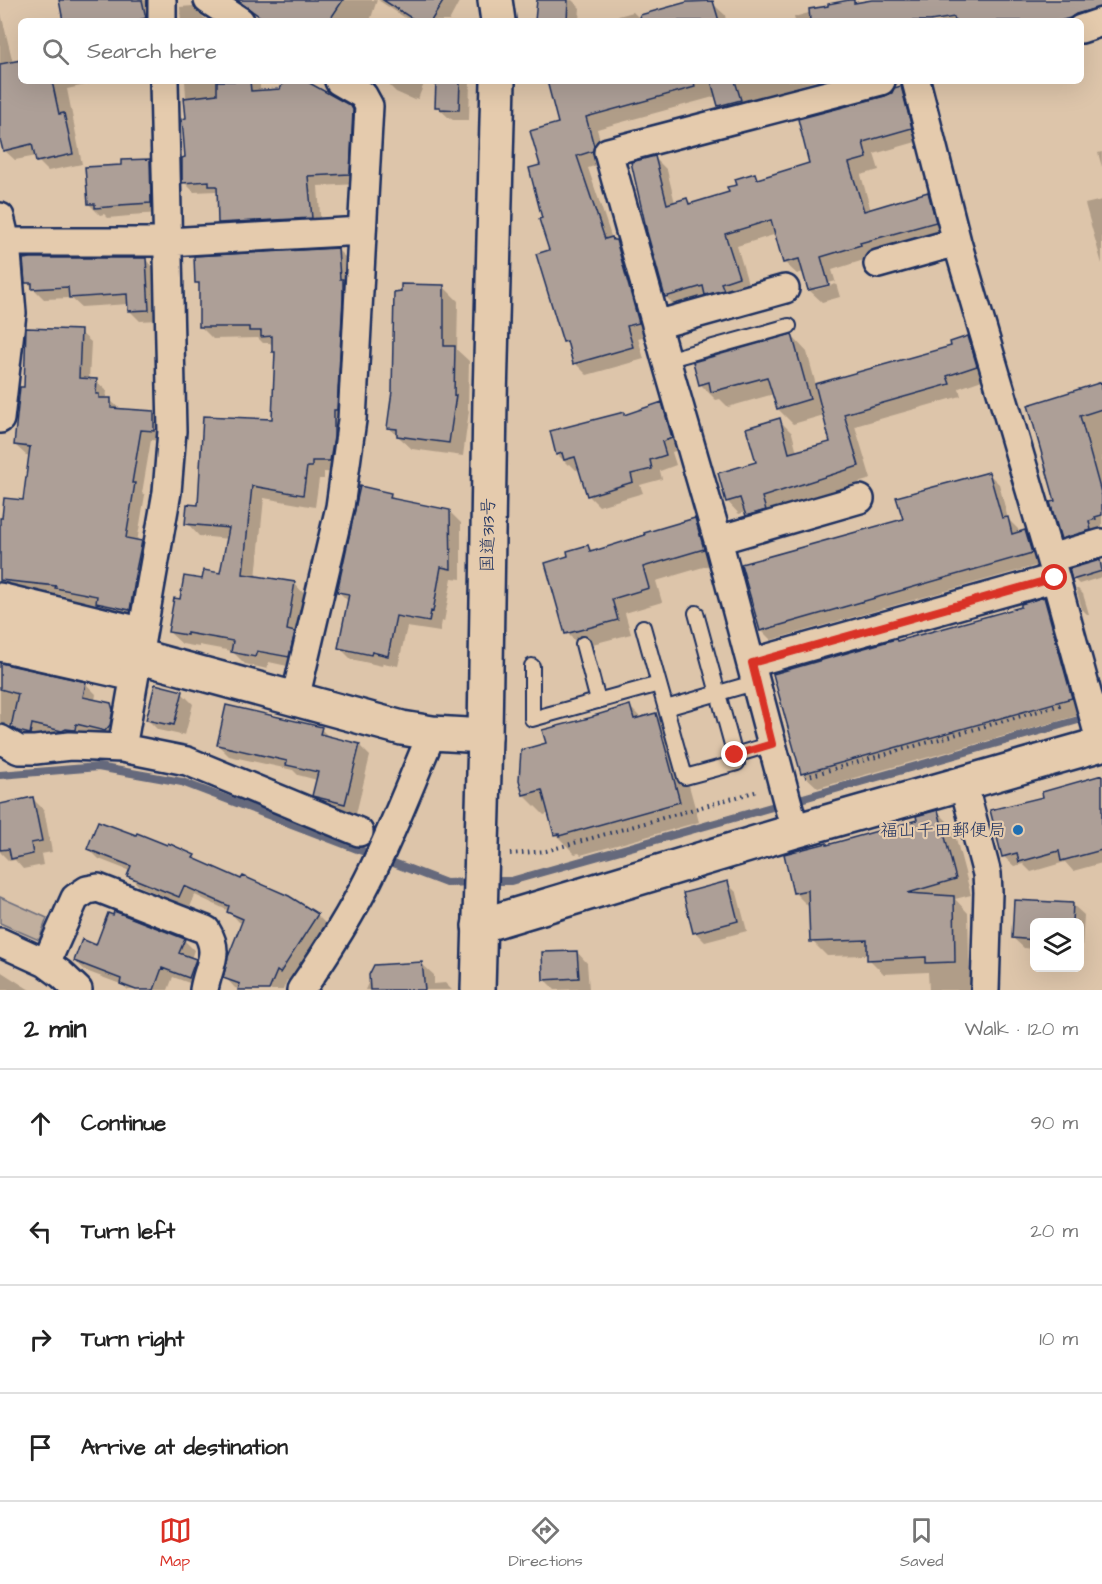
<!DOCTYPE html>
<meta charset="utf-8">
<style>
:root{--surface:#fff;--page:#f6f6f6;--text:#222;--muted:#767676;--line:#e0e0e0;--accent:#d93025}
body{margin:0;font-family:"Architects Daughter","Klee One",sans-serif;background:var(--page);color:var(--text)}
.controls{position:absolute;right:18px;bottom:18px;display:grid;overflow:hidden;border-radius:9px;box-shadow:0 6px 24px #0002}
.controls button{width:54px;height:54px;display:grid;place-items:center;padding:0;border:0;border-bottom:2px solid var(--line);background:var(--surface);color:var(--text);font:30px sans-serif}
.stop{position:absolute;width:18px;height:18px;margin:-14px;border:4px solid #d93025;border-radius:50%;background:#fff}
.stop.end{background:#d93025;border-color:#fff;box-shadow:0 2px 6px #0008}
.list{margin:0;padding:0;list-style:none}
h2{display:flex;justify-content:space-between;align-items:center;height:78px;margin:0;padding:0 24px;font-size:26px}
h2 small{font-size:20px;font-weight:400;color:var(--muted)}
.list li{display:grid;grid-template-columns:39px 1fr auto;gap:18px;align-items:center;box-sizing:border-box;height:108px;padding:0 24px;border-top:2px solid var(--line)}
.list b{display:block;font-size:22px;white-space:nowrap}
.list em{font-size:20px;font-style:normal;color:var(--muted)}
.icon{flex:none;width:33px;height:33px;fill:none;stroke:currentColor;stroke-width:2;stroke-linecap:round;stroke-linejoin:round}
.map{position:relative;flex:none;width:1102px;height:990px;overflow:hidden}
.search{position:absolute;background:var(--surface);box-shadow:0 6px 24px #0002;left:18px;right:18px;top:18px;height:66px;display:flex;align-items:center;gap:15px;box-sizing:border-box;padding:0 21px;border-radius:9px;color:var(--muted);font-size:22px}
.sheet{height:510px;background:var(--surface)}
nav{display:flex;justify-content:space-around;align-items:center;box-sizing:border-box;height:84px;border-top:2px solid var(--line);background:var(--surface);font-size:16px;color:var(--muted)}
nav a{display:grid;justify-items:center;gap:3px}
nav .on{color:var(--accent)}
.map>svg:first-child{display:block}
</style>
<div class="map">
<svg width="1102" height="990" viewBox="0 0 1102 990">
<rect width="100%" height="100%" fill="#ddc5aa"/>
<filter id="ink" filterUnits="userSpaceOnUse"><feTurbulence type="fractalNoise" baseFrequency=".0167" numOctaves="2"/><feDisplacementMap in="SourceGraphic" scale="12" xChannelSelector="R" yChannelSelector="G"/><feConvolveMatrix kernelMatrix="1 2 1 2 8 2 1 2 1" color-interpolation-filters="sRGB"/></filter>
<g filter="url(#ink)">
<path fill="#c1af9e" stroke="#6e6f7e" stroke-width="1.5" d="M0,897L47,918L39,940L0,923Z"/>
<path fill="#0003" fill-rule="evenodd" d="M60,0H149L154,21H65Z
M238,0H377L370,21H358L352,18L348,21H264L247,9Z
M378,0H460L449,21H410Z
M538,0H572L580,8L579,21H537Z
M883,0H1102V21H795L794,17L853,1L857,4Z
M687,3H712L725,15L726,21H615V17L633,12L638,17Z
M193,6L204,18L209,21H181L180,7Z
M0,9L13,63L21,61V81H104L67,89L82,164L48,171L38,161L37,156L15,160L4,150L0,132Z
M185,81H260V92L281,90L286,81H303L350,108L361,118L359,184L318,186L321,228L230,233L220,223L219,194L216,191L194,192L184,182L191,166Z
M385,81H425L418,99L415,98L414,100L396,92Z
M438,81H470L469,120H453L448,117L437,107Z
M548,81H815L748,100L752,112L731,117L719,106L717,96L597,129L605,159L604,163L588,168L612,239L628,253L650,335L638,338L644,359L587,375L575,363L570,347L564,341L551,251L544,219L542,166L560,124Z
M901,88L913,100L923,140L874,154L879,170L861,175L871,211L928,194L940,206L947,234L832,270L840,297L822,302L809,290L804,272L797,274L784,262L777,234L737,246L750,290L678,309L666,297L655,158L667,170L675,203L687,199L693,205L730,193L754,175L759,180L811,164L886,98ZM836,281V284L815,290V287Z
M1102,152V167L1098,153Z
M149,161L160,171L161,213L130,215V216L108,218L104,214L100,215L89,204L123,166Z
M1102,200V264L1085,204Z
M338,250L350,262L342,473L324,472V479H319L315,507L264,498L256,578L294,583L306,596L301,669L269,662L267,669L245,664L232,651L199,645V647L182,644L169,632L181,601L203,581L221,575L229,539L199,536L187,523L199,507L273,420L276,354L274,352V347L270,343H263L258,338L213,339L200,326L201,287L197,283Z
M145,259L156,270L159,320L140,321L129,310V304L81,307L71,298L44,299L27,282Z
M444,287L458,301L457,350L469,361L468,409L469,411L463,456L412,449L389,428Z
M80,332L91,342L89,380L96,381L107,391L106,400H110L121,410L154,412L164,423L163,441L151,440L142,493L145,495L137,542L142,543L152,553L140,619L108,613L100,604L67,598L64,595L9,589L0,580V540L25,502L31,456L26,455L15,445L25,388Z
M792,336L807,352L816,385L953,347L968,338L980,350L988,378L959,388L961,396L855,426L871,479L773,509L777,522L760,527L747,515L746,512L739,514L727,501L758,464L779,420L792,433L797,452L831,443L824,415L793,424L778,409L774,394L728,407L720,399L716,400L700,384Z
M1102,387V535L1073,548L1062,538L1057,502L1030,406Z
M661,404L672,415L682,449L672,452L676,465L660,471L662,479L640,485L643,493L599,506L588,495L580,469L576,470L570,464L568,465L557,454L623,413L626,416Z
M988,473L999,484L1008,519L1018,529L1019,533L1025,532L1035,542L1042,564L771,640L761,630L904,520Z
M390,495L396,500L449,511L461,523V579L452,578L444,622L442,621L440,632L407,627L398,666L383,663L382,666L351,659L340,648L349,602L339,592Z
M695,520L709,534L717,563L656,581L662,602L625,613L631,634L581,647L567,633L570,557L588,546L593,551Z
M1100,562L1102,564V577L1079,584L1074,579Z
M1076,589H1078L1083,594L1089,614H1087L1082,609Z
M1044,599L1060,615L1087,713L818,788L802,773L897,642L1023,608Z
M0,665L86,684L96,694L95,701L110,704L121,715L120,736L73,741L42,734L40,743L23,737L12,726L0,723Z
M182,693L193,704L185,735L181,734V735L158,730L148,720Z
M630,707L641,718L655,714L675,734L699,822L581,855L579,853L575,854L555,834L550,813L544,815L524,795L548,744Z
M321,729L330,738L359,745L370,756L356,814L325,806L314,795L317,780L298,775L293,770L229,756L218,745Z
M1102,777V863L1073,871L1065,862L1031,872L1023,864L1014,866L1003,856L1045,798Z
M33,799L44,810L52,852L41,854L43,865L23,869L15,860L9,861L0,852V805Z
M938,812L953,827L971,895L955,899L968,913L970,990H929L928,972L884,974L869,959V955L827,956L812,941L810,908L795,893L828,846L918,821Z
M89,849L194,856L200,862L317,915L327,925L291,983L287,980L283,990H242L235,988L225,977L243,923L239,922L229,911L195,895L190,907L139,886L129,875L130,871L99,859Z
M727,883L737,893L747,931L705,942L695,932Z
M1015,902L1073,905L1084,915L1082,946H1080V922H1034V949L1024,948L1013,938Z
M184,940L194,950L191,959L195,961L205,971L200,987L173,977L168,990H128L123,985L86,971L75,961L97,947Z
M577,952L587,963L589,989L555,990L545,980Z
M422,964L434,975V984L445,983L452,990H365L375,967Z
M0,971L30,990H0Z"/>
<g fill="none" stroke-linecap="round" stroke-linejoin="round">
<path stroke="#65697b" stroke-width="8" d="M0,775L98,767L182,782L446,883L473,882
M488,881H511L1089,717"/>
</g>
<path fill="#ad9f97" stroke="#1b2f5e" stroke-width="1.5" d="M59,0H142L146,18L135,21H63Z
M237,0H343L329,21H266Z
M383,0H444L431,21H416Z
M537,0H568L567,21H535Z
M849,0H854V3L872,0H1102V7L1076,14L1070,18L1060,21H955L954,17L930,21H810L809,9L828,6V4Z
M713,1L719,21H641L640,15L687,2Z
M21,60V81H52L59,114L64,113L73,154L36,162L32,144L3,151L0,139V64Z
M217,81H250L251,91L280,89L284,81H306L351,106L353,110L350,174L308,176L312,218L218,223L217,186H209V181L182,183V158L185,157L182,119L186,118L184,98L217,94Z
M436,81H460L459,110L440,109V107H435Z
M547,81H694L695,87L586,117L594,146L593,151L577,156L605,239L612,237L613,240H616L639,323L627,326L633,347L573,364L567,341L563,342L536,254L549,250L539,219L542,218L529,168L540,165L530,131L558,123Z
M711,81H735L741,100L718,106Z
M901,86L912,128L863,142L867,158L849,163L864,211L928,192L936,222L860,243L861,245L821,257L829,285L808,290L799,259L783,263L771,220L725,234L739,277L721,283L724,290L705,295L703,286L665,297L647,232L631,162L655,156L667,204L687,198L689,204L729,192L727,187L737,185L735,179L755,173L757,179L809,163L798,119L885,96L892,93L894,88Z
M150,159L151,203L120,205V206L95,208V204H88L85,167L121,165V160Z
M338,248L340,279H343V298L337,410H334V437L330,461H312V467H307L303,495L252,486L243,574L295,582L287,630L295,632L289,657L257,651L255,657L231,652L233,641L187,633V635L168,632L174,598L180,599L184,576L202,579L204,570L220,573L229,528L185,524L187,504L198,505L203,416L272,419L275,352H272V336L261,337V331H249V327H199V283H195L194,256Z
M31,258H146L149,310L128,311L127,294L69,298L68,287L32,289V283H25L23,259Z
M401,284L444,285V346H455L454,396L456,395L449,443L397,436V429L387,428L392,391L394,292L401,291Z
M26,328L81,330L79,378L97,379L96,394H99V398H111V408L154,411V431L141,430L132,483H135L126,538L142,541L134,580H135L130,610L96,603L97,596L55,588L56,586L0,580V518H2L4,498L23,500L30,447L14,445L20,387H24Z
M792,334L810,399L777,409L767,377L711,392L709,382L699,385L693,362Z
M968,336L977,366L947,376L950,384L844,414L859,466L762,497L766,510L746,516L740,498L726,502L718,473L756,462L746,428L780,418L789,453L830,442L815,384L951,346L950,342Z
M1102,382V409L1080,416L1102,496V515L1095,517L1096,519L1089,521L1091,530L1061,539L1050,502L1055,501L1028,405Z
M662,402L672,438L662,442L666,455L650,460L652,469L631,474L633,482L587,496L575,457L564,460L562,453L556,455L550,431L624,412V415Z
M989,472L1002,518L1008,517L1012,534L1025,530L1032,553L760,631L741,564L903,519L896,497Z
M360,486L391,493L390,498L450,510L451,569L441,567L433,612L431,611L429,622L396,616L388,656L372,652L371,655L338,648L349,594L337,592Z
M695,518L704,549L643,567L649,588L612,599L618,620L565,634L545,563L568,556L567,551L588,545L590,551L597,549V550L645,535L644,533Z
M1100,560L1102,571L1072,580L1069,569Z
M1044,597L1072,698L801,774L773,674L896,639L897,641L1021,607V604Z
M0,663L86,682L83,697L111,703L113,710L110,725L105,731L76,724L75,730L66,729L62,731L32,724L30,734L18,731L11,727L18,694L0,689Z
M155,684L183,691L174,725L170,724V725L146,720Z
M226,705L322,727L320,734L360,744L345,804L312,796L318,772L286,765L287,761L217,745Z
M630,705L634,719L656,713L680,802L559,836V834L554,835L542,790L523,795L519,780L521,750L546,743L542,730L593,717V716Z
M1102,775V850L1061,861L1059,851L1019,862L1017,853L1002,857L990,810L1043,797L1042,792Z
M33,797L42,841L31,843L33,854L11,859L9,849L0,850V804Z
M938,810L956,879L908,893L954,896L955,962L926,963V957L867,960V940L810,942L808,890L793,893L784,854L827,843V845L917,820L916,816Z
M98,821L136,835L137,833L167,845L168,843L195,855L193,858L241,879L243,876L289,896L318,914L280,973L277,971L269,990H238L240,984L223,978L228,957L243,919L227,912L229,906L184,886L179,897L127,876L131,866L87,849Z
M728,881L738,921L693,933L683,893Z
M1014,900L1073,903L1072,922H1035V940L1012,938Z
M114,911L185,939L179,953L196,959L189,978L162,968L154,990H136L120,984L121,979L74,961L82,939L96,945L108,913L113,915Z
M577,951L579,978L543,980L542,952Z
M422,962L425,990H370L369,975L374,965Z"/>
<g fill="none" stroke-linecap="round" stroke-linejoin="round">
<defs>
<path id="service" d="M666,360L789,326
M643,627L685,777L737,763L696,613
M583,644L598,701
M532,666V719L659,684
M666,708L757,682
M735,755L772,744"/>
<path id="minor" d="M162,0V21
M208,0L240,21
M1081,29L1102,22
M916,81L957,242L1050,558L1101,744
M0,217L6,242L12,313L0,419
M6,242H168L362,231
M878,264L957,242
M656,325L785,289
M718,540L860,499
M1050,558L1102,543
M0,597L141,631
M0,647L134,677
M751,663L1055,578
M295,699L340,507L352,420L369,106L363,95L339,81
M0,739L19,750H35L70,746L122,748L187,761L359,832
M122,748L167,492L172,431L164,81
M963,783L987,874L988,892L985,990
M795,831L718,540L666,360L608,152L881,81
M0,942L46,963L61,974L78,990
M46,963L75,898L87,890L98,888L206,930C221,954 208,965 204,990
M301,990C325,955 349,918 368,880C392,833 411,782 432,733"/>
<path id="tertiary" d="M0,624L137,656L402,728L432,733L485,736
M479,926L795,831L1102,744"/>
<path id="trunk" d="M495,0L498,21
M478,990L485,736L490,399L498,81"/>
</defs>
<use href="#service" stroke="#1b2f5e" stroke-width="18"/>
<use href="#minor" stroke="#1b2f5e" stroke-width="32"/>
<use href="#tertiary" stroke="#1b2f5e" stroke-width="38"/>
<use href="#trunk" stroke="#1b2f5e" stroke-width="38"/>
<path stroke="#1b2f5e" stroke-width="4" stroke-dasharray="1.5 4.5" stroke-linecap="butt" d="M805,777L1064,704
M510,854L546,851L758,791"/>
<use href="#service" stroke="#e5cbad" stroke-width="14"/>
<use href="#minor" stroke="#e5cbad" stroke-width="27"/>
<use href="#tertiary" stroke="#e5cbad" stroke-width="33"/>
<use href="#trunk" stroke="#e5cbad" stroke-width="33"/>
</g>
</g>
<g fill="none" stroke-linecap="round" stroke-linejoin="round" filter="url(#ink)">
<path stroke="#d93025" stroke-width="8" d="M735,755L772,744L752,663L1055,578"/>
</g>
<circle fill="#1f6fb2" stroke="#e5cbad" stroke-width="2" cx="1018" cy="830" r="6"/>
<g text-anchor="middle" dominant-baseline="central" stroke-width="4.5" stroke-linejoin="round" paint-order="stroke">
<g font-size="18" fill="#1b2f5e" stroke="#e5cbad">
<text transform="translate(488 535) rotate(-89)">国道313号</text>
</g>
<g font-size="18" fill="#1b2f5e" stroke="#e5cbad" text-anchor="end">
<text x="1006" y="830">福山千田郵便局</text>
</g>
</g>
</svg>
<div class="controls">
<button><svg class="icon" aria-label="layers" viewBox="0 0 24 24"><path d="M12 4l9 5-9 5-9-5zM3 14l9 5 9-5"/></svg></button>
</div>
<div class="stop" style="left:1055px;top:578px"></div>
<div class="stop end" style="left:735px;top:755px"></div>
<div class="search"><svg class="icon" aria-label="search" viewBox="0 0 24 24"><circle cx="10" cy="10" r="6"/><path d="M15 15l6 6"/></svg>Search here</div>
</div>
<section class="sheet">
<h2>2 min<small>Walk · 120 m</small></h2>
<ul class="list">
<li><svg class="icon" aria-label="ahead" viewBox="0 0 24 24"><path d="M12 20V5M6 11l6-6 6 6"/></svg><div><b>Continue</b></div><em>90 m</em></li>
<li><svg class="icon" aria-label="left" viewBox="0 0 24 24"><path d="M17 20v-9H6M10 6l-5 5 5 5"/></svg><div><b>Turn left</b></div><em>20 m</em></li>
<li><svg class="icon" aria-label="right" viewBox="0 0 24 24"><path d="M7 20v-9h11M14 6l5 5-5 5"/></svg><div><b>Turn right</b></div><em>10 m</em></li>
<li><svg class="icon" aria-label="arrive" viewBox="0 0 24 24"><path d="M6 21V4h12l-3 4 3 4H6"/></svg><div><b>Arrive at destination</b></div></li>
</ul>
</section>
<nav>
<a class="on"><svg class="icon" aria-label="map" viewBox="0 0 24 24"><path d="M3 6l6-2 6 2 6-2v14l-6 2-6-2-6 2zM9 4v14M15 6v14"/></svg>Map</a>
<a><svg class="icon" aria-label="directions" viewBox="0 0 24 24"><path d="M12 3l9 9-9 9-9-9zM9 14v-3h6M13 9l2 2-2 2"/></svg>Directions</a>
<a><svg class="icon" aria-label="saved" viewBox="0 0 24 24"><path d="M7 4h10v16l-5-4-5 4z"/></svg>Saved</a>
</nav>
